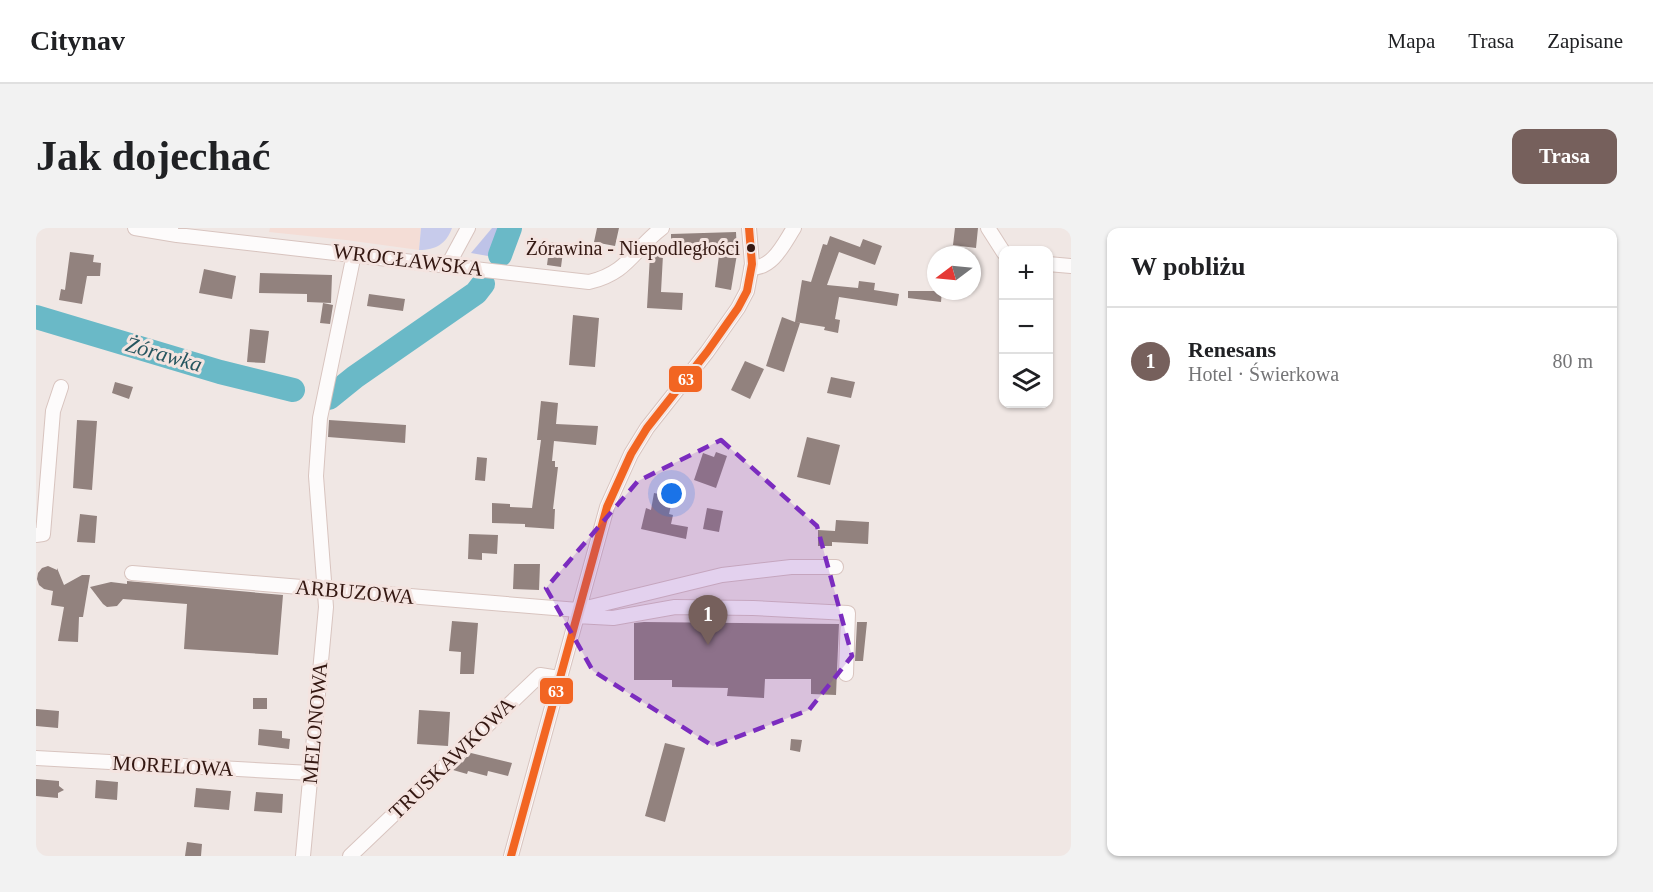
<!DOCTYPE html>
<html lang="pl">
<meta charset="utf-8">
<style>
:root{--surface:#fff;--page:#f2f2f2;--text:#202124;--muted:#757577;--line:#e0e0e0;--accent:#76605c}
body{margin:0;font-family:Georgia,serif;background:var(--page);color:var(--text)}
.controls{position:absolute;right:18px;top:18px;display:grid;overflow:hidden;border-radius:12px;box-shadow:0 2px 4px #0004}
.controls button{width:54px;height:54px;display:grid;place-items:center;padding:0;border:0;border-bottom:2px solid var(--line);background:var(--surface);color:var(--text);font:30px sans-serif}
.compass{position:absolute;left:891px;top:18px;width:54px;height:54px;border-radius:50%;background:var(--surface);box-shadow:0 2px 4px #0004;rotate:254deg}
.you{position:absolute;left:636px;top:266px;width:21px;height:21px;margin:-15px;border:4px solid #fff;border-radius:50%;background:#1a73e8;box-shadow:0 0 0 9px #1a73e833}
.badge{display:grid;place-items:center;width:39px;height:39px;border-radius:50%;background:var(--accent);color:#fff;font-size:20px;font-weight:700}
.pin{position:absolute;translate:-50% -50px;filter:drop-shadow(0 2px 3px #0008)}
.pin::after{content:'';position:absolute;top:32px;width:21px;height:18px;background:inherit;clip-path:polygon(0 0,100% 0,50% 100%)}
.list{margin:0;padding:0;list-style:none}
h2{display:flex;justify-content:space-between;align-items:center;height:78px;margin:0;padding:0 24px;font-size:26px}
h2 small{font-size:20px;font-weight:400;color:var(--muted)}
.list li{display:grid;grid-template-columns:39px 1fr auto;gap:18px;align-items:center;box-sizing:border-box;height:108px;padding:0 24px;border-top:2px solid var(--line)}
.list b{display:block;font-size:22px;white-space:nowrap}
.list p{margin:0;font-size:20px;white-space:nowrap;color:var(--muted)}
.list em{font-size:20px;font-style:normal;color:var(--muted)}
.icon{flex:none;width:33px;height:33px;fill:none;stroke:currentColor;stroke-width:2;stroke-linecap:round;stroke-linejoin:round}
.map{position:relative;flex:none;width:1035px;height:628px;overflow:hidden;border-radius:12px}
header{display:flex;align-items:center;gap:36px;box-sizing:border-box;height:84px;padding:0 30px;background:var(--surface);border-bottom:2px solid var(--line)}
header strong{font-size:28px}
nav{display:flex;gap:33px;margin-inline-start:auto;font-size:21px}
.intro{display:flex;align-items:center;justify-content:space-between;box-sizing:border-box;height:144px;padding:0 36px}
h1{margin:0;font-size:42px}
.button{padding:15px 27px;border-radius:12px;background:var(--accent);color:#fff;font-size:21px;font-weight:700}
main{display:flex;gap:36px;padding:0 36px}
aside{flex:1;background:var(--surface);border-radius:12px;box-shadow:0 2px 4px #0004}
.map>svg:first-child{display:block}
</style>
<header>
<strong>Citynav</strong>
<nav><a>Mapa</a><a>Trasa</a><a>Zapisane</a></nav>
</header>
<div class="intro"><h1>Jak dojechać</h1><a class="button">Trasa</a></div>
<main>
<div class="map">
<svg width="1035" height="628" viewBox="0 0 1035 628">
<rect width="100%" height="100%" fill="#f0e7e4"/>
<path fill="#f4ddd6" d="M234,0H385L383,22L310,12L233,4Z"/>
<path fill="#c7cbeb" d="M385,0H416C410,16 400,22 383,22Z"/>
<path fill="#bec3e8" d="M456,0H473L452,28L435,25Z"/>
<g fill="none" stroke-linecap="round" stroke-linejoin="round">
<path stroke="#6ab9c7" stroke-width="24" d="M464,27L474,0
M0,89L184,144L257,162
M293,170L319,149L440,65L447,56"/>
</g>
<path fill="#92827e" d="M561,0H583L579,18L558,14Z
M919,0H942L940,20L917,17Z
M700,4L701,26L695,62L679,59L683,27L635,29V6Z
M794,8L824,19L827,11L846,18L839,37L803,24L791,57L822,60L823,53L839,55L838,62L863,66L861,78L803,69L799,91L804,92L802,105L788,102L789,99L759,94L764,95L748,144L730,138L746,89L759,94L766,52L775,54L787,16L791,17Z
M514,14L528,16L525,39L511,37Z
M34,24L58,27L57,34L65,35L64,48H51L46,76L23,72L25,61L29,62Z
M614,27H627L625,64L647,65L646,82L611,80Z
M168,41L200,48L196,71L163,65Z
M224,45L296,47L295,75L271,74V66L223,65Z
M872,63H906L905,74L872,70Z
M333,66L369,71L367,83L331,78Z
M287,75L297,77L294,96L284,95Z
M537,87L563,90L559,139L533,137Z
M214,101L233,103L229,135L211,134Z
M709,133L728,141L714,171L695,162Z
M795,149L819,154L815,170L791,165Z
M79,154L97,159L93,171L76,165Z
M505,173L522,175L520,196L562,198L560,217L518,213L516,233H519V239H522L517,281H519L518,301L489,299V296L456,295V275L474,276V279L496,280L505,212H501Z
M41,192L61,193L56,262L37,260Z
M293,192L370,197L369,215L292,209Z
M771,209L804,217L794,257L761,249Z
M680,224L691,228L680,260L658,252L667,225L678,229Z
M441,229L451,230L449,253L439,252Z
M618,265L637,269L633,286L637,287L635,296L652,299L650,311L605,301L610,280L615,282Z
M671,280L687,283L683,304L667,301Z
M44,286L61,288L59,315L41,314Z
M800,292L833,294L832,316L796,314V318H782V302L799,303Z
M433,306L462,307L461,326L446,325V332L432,331Z
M478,336H504L503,362L477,361Z
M12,338L21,342V340L28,357L46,347H54L47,389H43L42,414L22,413L28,379L15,377L17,363L8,361L3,357L1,351L2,345L6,340Z
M91,353L247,367L242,427L148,421L151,376L87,371L81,378L71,379L67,376L54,359L75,354L91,356Z
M416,393L442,395L438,446H424L425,424L413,423Z
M608,394L803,396L800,467L775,466V451H729L728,470L691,468L692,460L636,459V452H598V395Z
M821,394H831L827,433H819Z
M217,470H231V481H217Z
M0,481L23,483L22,500L0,498Z
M383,482L414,484L412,518L381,516Z
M223,501L246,503V510L254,511L253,521L222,517Z
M755,511L766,512L764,524L754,522Z
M629,515L649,520L629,594L609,588Z
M435,525L476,535L472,548L452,543L451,548L432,543L431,546L417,542Z
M0,551L23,553V558L28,562L22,565V570L0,568Z
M60,552L82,554L81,572L59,570Z
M160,560L195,563L193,582L158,579Z
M220,564L247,566L246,585L218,583Z
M151,614L166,616L165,628H149Z"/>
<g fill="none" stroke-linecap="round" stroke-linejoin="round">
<defs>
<path id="minor" d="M99,0L141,7L553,54C592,45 597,22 626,0
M952,0L968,25
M1012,36L1035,38
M412,37L432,0
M715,40C737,40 747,17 758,0
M0,307L7,306L17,183L25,159
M96,345L542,382L686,347L755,339H800
M540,388L577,390L639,379L717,380L812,385L810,446
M0,530L275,545
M267,628L290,379L280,248L284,190L318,26
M314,628L504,447L523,450
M475,628L571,279L595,226L611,200L671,124L702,80L711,63L716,36L713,0"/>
</defs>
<use href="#minor" stroke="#d8c4bf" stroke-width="16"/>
<use href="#minor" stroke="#fdfbfb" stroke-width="14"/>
<defs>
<path id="bus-1" d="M475,628L571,279L595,226L611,200L671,124L702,80L711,63L716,36L713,0"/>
</defs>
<use href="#bus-1" stroke="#f4e4e0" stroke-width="12"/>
<use href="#bus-1" stroke="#f26522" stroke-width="8"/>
</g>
<path fill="#7b2cbf" fill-opacity="0.2" stroke="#7b2cbf" stroke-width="4.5" stroke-dasharray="12 8" stroke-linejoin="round" d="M685,212L781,298L816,428L773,482L677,518L557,443L510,360L602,253Z"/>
<circle fill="#341812" stroke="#f4e4e0" stroke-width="2" cx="715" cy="20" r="5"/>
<g text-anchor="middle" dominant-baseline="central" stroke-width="6" stroke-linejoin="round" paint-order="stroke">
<g font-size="20" fill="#341812" stroke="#f4e4e0" text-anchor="end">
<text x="704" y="20">Żórawina - Niepodległości</text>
</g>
<g font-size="21" fill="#341812" stroke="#f4e4e0">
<text transform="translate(372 32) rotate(7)">WROCŁAWSKA</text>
<text transform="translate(319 364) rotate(5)">ARBUZOWA</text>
<text transform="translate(279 495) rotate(-85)">MELONOWA</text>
<text transform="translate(416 530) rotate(-44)">TRUSKAWKOWA</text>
<text transform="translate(137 538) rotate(3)">MORELOWA</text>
</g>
<g font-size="22" font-style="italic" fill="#26555f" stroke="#f4e4e0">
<text transform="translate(128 126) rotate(16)">Żórawka</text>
</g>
</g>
<g stroke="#f4e4e0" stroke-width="2">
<rect x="632" y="137" width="35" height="28" rx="6" fill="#f26522"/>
<rect x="503" y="449" width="35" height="28" rx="6" fill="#f26522"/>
</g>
<g font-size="16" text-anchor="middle" font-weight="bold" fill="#fff">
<text x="650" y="157">63</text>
<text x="520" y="469">63</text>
</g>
</svg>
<div class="controls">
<button>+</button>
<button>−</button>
<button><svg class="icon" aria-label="layers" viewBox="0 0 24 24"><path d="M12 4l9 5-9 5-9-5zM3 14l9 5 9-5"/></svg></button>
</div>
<svg class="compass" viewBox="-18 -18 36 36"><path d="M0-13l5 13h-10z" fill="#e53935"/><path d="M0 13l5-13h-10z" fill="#757577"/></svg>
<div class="you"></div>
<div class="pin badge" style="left:672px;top:417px">1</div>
</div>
<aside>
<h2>W pobliżu<small></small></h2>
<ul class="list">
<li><span class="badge">1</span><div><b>Renesans</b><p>Hotel · Świerkowa</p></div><em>80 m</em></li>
</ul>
</aside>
</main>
